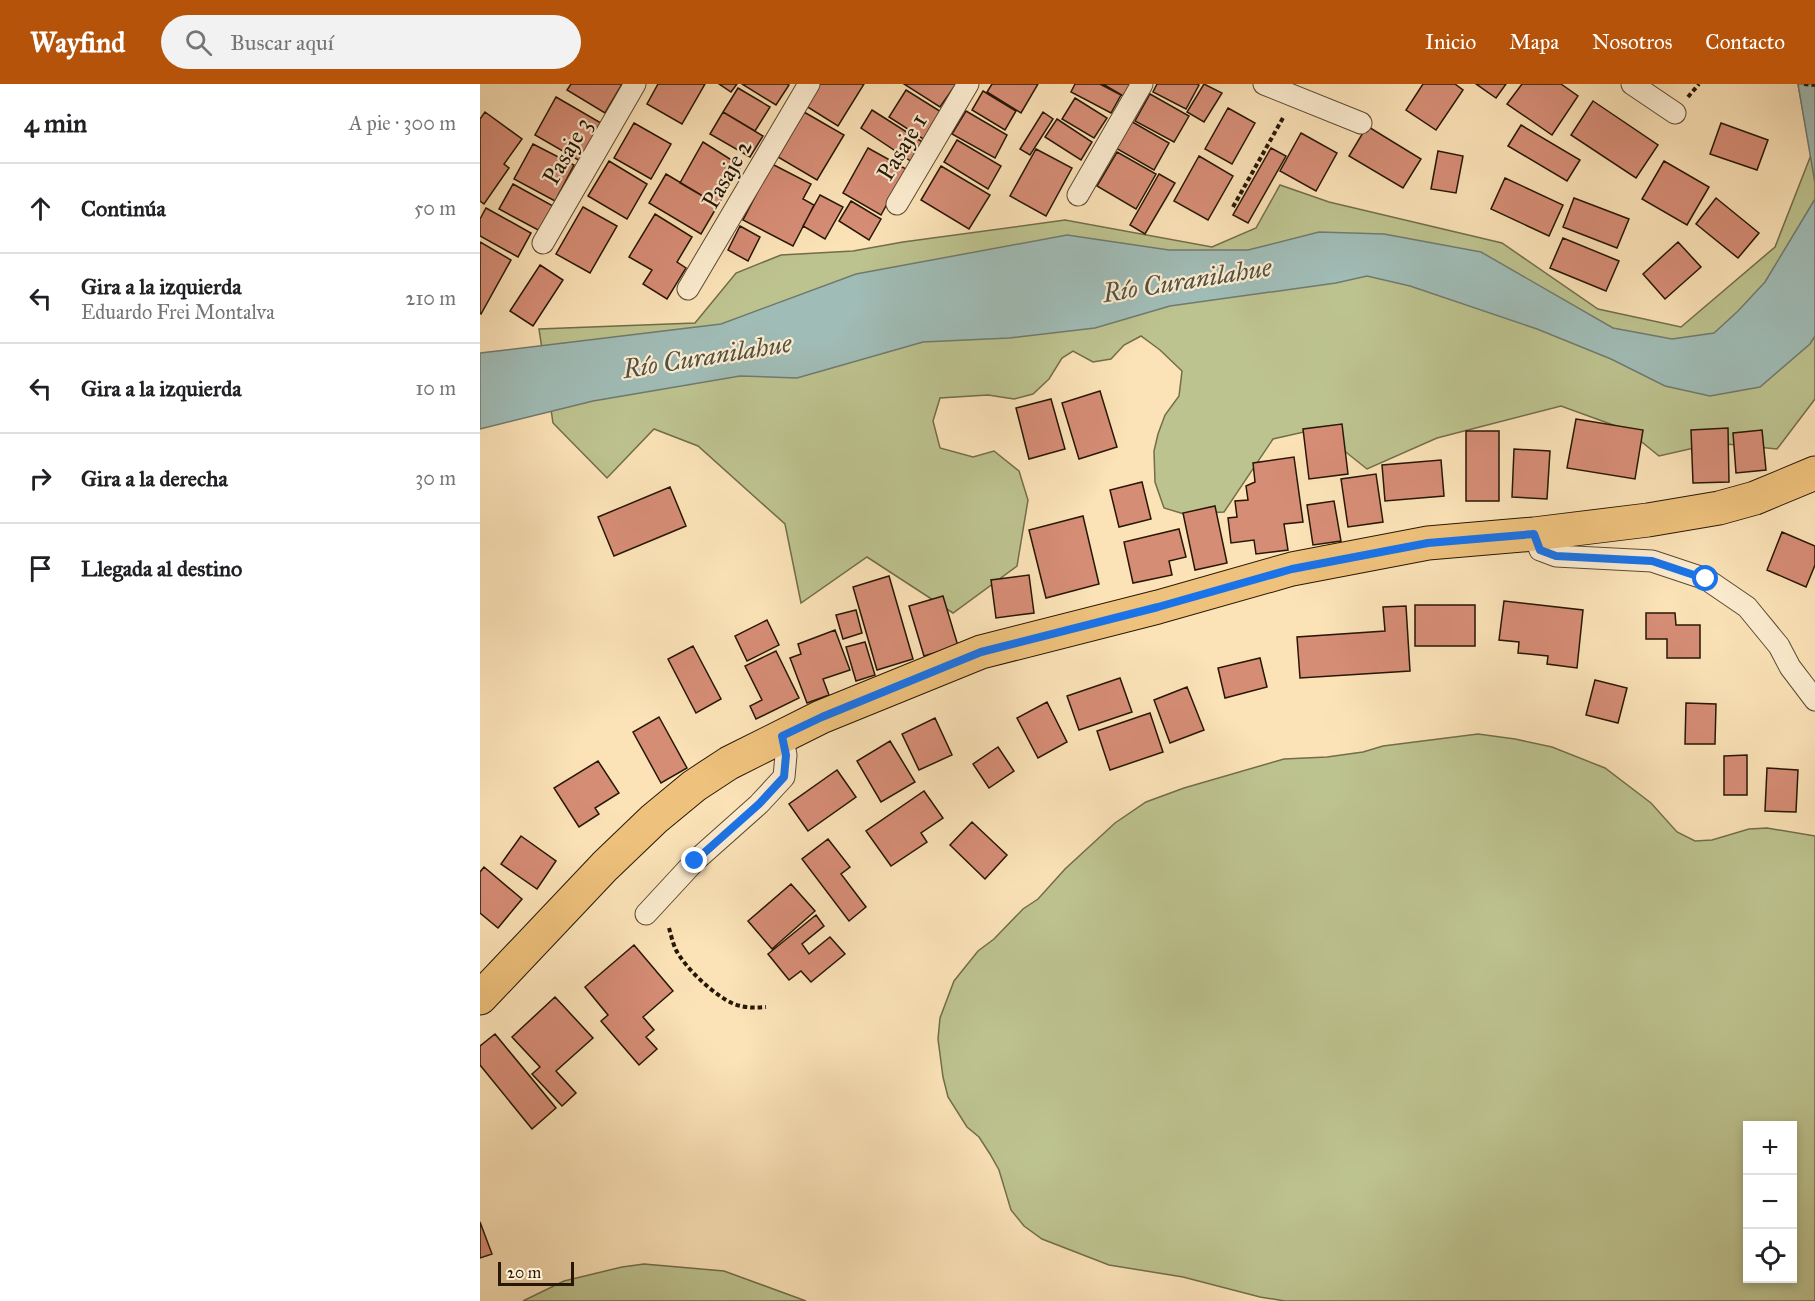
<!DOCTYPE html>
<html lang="es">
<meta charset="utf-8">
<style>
:root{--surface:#fff;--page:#f2f2f2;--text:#202124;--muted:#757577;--line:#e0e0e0;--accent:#b45309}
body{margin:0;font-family:"IM FELL Great Primer",serif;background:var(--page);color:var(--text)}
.controls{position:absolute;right:18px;bottom:18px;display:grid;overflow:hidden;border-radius:0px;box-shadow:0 3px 9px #0003}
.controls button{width:54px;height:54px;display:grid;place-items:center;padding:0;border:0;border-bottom:2px solid var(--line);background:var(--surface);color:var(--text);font:30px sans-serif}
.scale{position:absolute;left:18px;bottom:15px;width:76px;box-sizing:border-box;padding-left:6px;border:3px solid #271705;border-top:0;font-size:16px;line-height:21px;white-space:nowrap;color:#271705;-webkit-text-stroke:4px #fcecd0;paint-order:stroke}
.stop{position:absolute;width:18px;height:18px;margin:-14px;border:4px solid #1a73e8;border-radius:50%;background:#fff}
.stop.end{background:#1a73e8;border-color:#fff;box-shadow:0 2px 6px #0008}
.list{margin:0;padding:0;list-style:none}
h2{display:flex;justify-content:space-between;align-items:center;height:78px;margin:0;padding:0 24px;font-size:26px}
h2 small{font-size:20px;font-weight:400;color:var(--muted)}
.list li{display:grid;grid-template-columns:39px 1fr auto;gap:18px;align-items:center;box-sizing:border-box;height:90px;padding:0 24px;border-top:2px solid var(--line)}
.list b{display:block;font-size:22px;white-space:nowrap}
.list p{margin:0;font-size:20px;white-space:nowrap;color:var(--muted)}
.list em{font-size:20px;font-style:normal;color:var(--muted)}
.icon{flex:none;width:33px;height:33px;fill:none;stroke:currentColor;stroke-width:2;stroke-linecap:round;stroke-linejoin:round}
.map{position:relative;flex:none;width:1335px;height:1217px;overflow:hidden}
header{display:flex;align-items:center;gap:36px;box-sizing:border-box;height:84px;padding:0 30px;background:var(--accent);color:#fff}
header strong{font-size:28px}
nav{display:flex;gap:33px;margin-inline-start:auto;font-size:21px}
.search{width:420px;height:54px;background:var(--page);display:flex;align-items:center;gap:15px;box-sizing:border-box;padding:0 21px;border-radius:33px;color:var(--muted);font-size:22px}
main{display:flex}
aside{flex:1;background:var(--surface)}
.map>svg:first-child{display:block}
</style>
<header>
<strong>Wayfind</strong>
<div class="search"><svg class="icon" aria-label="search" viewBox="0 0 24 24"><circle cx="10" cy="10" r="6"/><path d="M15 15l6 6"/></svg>Buscar aquí</div>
<nav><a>Inicio</a><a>Mapa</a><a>Nosotros</a><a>Contacto</a></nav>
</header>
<main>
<aside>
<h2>4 min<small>A pie · 300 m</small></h2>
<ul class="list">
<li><svg class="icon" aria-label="ahead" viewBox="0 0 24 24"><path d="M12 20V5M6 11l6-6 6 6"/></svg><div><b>Continúa</b></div><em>50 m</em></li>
<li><svg class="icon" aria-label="left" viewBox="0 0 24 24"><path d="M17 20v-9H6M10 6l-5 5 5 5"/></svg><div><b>Gira a la izquierda</b><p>Eduardo Frei Montalva</p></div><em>210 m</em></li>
<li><svg class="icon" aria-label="left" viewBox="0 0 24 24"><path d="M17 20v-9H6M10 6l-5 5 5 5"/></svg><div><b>Gira a la izquierda</b></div><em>10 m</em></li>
<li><svg class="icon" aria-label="right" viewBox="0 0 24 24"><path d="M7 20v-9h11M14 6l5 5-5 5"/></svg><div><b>Gira a la derecha</b></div><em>30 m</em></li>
<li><svg class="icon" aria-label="arrive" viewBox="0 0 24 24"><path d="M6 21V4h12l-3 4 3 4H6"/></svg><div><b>Llegada al destino</b></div></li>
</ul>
</aside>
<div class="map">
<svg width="1335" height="1217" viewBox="0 0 1335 1217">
<rect width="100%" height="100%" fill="#fbe2b7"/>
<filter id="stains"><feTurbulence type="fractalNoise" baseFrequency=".00333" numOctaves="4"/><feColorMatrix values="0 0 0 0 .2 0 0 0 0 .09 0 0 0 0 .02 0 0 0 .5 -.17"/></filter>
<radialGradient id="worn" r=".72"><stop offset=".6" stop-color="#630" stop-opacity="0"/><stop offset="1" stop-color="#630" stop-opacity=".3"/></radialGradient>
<path fill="#bdc38f" stroke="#726d4a" stroke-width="1.5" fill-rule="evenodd" d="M1318,0H1335V315L1297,365L1236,359L1179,372L1147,346L1081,322L957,354L887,385L837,345L793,355L744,428L704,430L684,424L675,398L674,367L678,350L685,331L699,312L702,287L680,266L661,252L644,261L631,275L613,278L593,267L582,274L569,295L553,310L534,315L508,311L460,314L453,337L460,364L493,373L514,367L539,387L548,416L537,482L473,529L387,473L321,519L305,440L218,362L174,345L127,394L73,339L59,245L215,239L256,189L301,171L373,167L423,158L585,136L732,163L776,144L800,101L849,118L1022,159L1118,225L1201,243L1295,163L1331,71Z
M998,650L1035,655L1072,663L1125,684L1171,719L1197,748L1215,757L1232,756L1269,745L1287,744L1335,752V1217H805L780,1213L703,1193L629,1181L562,1155L544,1142L531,1126L519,1086L510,1070L499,1053L487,1043L468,1013L463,993L458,955L460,934L474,897L498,867L514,855L543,825L558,815L585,785L635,739L666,718L704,704L804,675L847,673L883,668L903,662ZM1268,1042H1312V1194H1268Z
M164,1180L244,1187L326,1217H43L84,1197L142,1183Z"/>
<path fill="#a0bcb6" stroke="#707a6f" stroke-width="1.5" d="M1318,0H1335V99Z
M1335,115V252L1330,260L1280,303L1230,312L1185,302L1131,275L1057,245L930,202L887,192L856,199L690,222L615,244L529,254L443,258L317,294L260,292L113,317L0,345V269L241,240L376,190L587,151L689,166H768L839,148L904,150L1001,168L1133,244L1192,255L1234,249L1258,227L1285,198Z"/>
<path fill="#d68d76" stroke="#271705" stroke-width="1.5" d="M91,0H142L125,29L87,6Z
M178,0H225L202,40L167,20Z
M239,0H257L251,8Z
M262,0H307L309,1L296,21Z
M340,0H384L358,42L326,22Z
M424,0H476L460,23Z
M512,0H558L541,29L507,8Z
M595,0H620L641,11L631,29L591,8Z
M623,0H653L645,13Z
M677,0H717L719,1L706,25L673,8Z
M724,0L742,9L724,38L707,28Z
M943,0H975L983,6L956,46L926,26Z
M996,0H1026L1016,14Z
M1042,0H1081L1098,12L1072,51L1027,20Z
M258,4L290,23L275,47L243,28Z
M426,6L466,31L448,58L409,33Z
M503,7L536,27L525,46L492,26Z
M670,10L709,32L694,58L655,37Z
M76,13L121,39L100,77L55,51Z
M595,14L627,34L614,54L582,35Z
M1113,17L1178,61L1156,94L1091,51Z
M748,24L775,39L752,80L725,65Z
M392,26L444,59L432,78L381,44Z
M486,27L527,51L515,74L472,50Z
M5,28L42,55L24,80L29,84L4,120L0,117V35Z
M243,28L283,52L270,73L230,50Z
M324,28L364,51L337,96L298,73Z
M563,28L573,35L550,71L540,65Z
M577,35L612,58L601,76L565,53Z
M649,36L689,59L674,86L634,63Z
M154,39L191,60L171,95L134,74Z
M1241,39L1288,56L1277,86L1230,70Z
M1041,41L1100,76L1087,97L1028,62Z
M887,42L941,75L923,104L869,72Z
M821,49L857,69L836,107L800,87Z
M477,56L521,82L508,105L464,78Z
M223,58L261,82L238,121L200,99Z
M53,60L94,81L75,117L34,95Z
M388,64L426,85L401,131L363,109Z
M791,64L806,72L768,139L753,131Z
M556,65L592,84L566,132L530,112Z
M958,67L983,72L976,109L951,105Z
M637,68L676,90L656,125L617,102Z
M719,72L753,92L728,136L694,117Z
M129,77L167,100L147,135L108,112Z
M1184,77L1229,103L1207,141L1162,115Z
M292,80L331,100L323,115L334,121L313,162L263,136Z
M461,82L510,111L489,145L441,116Z
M186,90L238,121L221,150L169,119Z
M679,90L695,99L665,150L650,141Z
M1025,94L1083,121L1069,152L1011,125Z
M33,100L73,122L60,147L19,125Z
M340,111L363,123L345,155L323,142Z
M1094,114L1149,135L1137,164L1083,143Z
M1236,114L1279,149L1258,174L1216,140Z
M371,117L401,135L389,156L359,137Z
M103,123L137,142L110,189L76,170Z
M6,124L51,149L38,173L0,152V135Z
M175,130L212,153L197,178L206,184L187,215L163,200L172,186L149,173Z
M260,142L280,153L268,177L248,166Z
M1083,154L1139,177L1126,207L1070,184Z
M0,158L31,176L1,230L0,229Z
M1198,158L1221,183L1185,215L1163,190Z
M60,181L83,196L53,242L30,227Z
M620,307L637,363L599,375L582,319Z
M571,315L585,365L549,375L536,324Z
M1096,335L1163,346L1155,395L1087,384Z
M862,340L868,390L829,395L823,345Z
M1248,344L1249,398L1213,399L1211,346Z
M1282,346L1286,386L1256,389L1253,349Z
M986,347H1019V417H986Z
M1034,365L1070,367L1067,415L1032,413Z
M814,373L823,438L804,440L808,466L776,470L774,456L751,459L748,434L757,433L755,417L768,416L766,402L775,398L773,379Z
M961,376L964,412L905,417L902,381Z
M896,390L903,438L868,443L861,395Z
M662,398L671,435L639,443L630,406Z
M190,403L206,442L134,472L118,433Z
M854,417L861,457L833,461L827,421Z
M735,422L747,479L715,486L703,429Z
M603,432L619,500L566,514L549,446Z
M699,445L706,473L689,477L692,491L653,499L644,458Z
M1302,448L1335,462V481L1326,503L1287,486Z
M549,491L554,529L516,534L511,496Z
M409,492L433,575L397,586L373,503Z
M463,512L478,562L444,572L429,522Z
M1024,517L1103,526L1097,584L1067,580L1068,572L1038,569L1039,558L1019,556Z
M935,521H995V562H935Z
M926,522L930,587L820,594L817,553L905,547L903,523Z
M376,526L382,549L363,555L356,531Z
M1166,529H1195L1196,541H1220V574H1187V555H1166Z
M287,536L299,561L267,577L255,552Z
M355,546L370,586L343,595L349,611L327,619L310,574L321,570L318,560Z
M385,558L395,591L376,597L366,563Z
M213,562L241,615L216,629L188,575Z
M296,567L319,614L276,635L270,622L282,616L265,582Z
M780,574L787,603L745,614L738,584Z
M640,594L652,628L599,646L587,612Z
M1115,596L1147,604L1138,639L1106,631Z
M707,603L724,646L690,659L674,616Z
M567,618L587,658L558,674L537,634Z
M1206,619L1236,620L1235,660H1205Z
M670,629L683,668L630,686L617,647Z
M179,633L207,684L181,699L153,648Z
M455,634L472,671L439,686L422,650Z
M410,657L435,698L401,718L377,677Z
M518,663L534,687L509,704L493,680Z
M1267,671V711H1244V672Z
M118,677L139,709L115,724L119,730L99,743L74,704Z
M1287,684L1318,686L1316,728L1285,727Z
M357,686L376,713L328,747L309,720Z
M444,707L463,734L441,749L447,758L411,782L386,747Z
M492,738L527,771L505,795L470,761Z
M41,752L76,777L57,805L21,780Z
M348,755L370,783L361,790L386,823L369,837L322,775Z
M4,783L42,815L18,844L0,829V788Z
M311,800L335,827L292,865L268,837Z
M336,831L344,842L322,860L329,870L350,853L365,870L331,898L321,887L309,896L288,870Z
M154,861L193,907L163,933L174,946L166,953L177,965L159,981L121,937L128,931L105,903Z
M75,913L113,954L76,987L96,1009L82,1022L52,990L60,983L32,953Z
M15,950L76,1024L52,1045L0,981V962Z
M0,1138L12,1170L0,1174Z"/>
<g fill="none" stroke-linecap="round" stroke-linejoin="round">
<defs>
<path id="street" d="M784,0L881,39
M1152,0L1195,29
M598,111L662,0
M417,120L488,0
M63,159L155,0
M208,205L329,0
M1054,450L1060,466L1076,472L1172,477L1226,495L1267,523L1299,562L1310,583L1335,616
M166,830L215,777L279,720L304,693L306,671L302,652"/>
<path id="primary" d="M0,914L125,782L174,735L214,702L249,679L341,633L501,568L678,523L812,485L948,459L1054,450L1168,436L1239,424L1275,414L1335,389"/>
</defs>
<use href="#street" stroke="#5c4a32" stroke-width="23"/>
<use href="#primary" stroke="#271705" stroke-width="35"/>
<path stroke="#271705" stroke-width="4" stroke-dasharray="4.5 3" stroke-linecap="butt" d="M1324,0L1335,1
M1208,13L1219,0
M753,123L804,32
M189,844C191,851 193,860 196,866C206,885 235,912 254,920C265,924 275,924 286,923"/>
<use href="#street" stroke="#fcecd0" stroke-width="21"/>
<use href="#primary" stroke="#eec17c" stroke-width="33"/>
</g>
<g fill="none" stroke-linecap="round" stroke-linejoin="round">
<path stroke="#1a73e8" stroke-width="8" d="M215,777L279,720L304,693L306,671L302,652L342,633L501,568L678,523L812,485L948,459L1054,450L1060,466L1076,472L1172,477L1226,495"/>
</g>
<g text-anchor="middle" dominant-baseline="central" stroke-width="4.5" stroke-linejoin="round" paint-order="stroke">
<g font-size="24" fill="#271705" stroke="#fcecd0">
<text transform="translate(422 63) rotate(-59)">Pasaje 1</text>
<text transform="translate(87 67) rotate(-60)">Pasaje 3</text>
<text transform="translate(247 90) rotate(-60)">Pasaje 2</text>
</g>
<g font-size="26" font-style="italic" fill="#515143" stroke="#fcecd0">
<text transform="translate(707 196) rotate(-9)">Río Curanilahue</text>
<text transform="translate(227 272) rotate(-9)">Río Curanilahue</text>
</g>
</g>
<rect width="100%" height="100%" filter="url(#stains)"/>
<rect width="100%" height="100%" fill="url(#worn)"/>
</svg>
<div class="controls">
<button>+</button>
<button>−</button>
<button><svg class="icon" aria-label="locate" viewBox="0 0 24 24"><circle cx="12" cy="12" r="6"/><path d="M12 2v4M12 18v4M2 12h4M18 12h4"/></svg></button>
</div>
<div class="scale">20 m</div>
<div class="stop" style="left:1226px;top:495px"></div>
<div class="stop end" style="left:215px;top:777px"></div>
</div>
</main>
